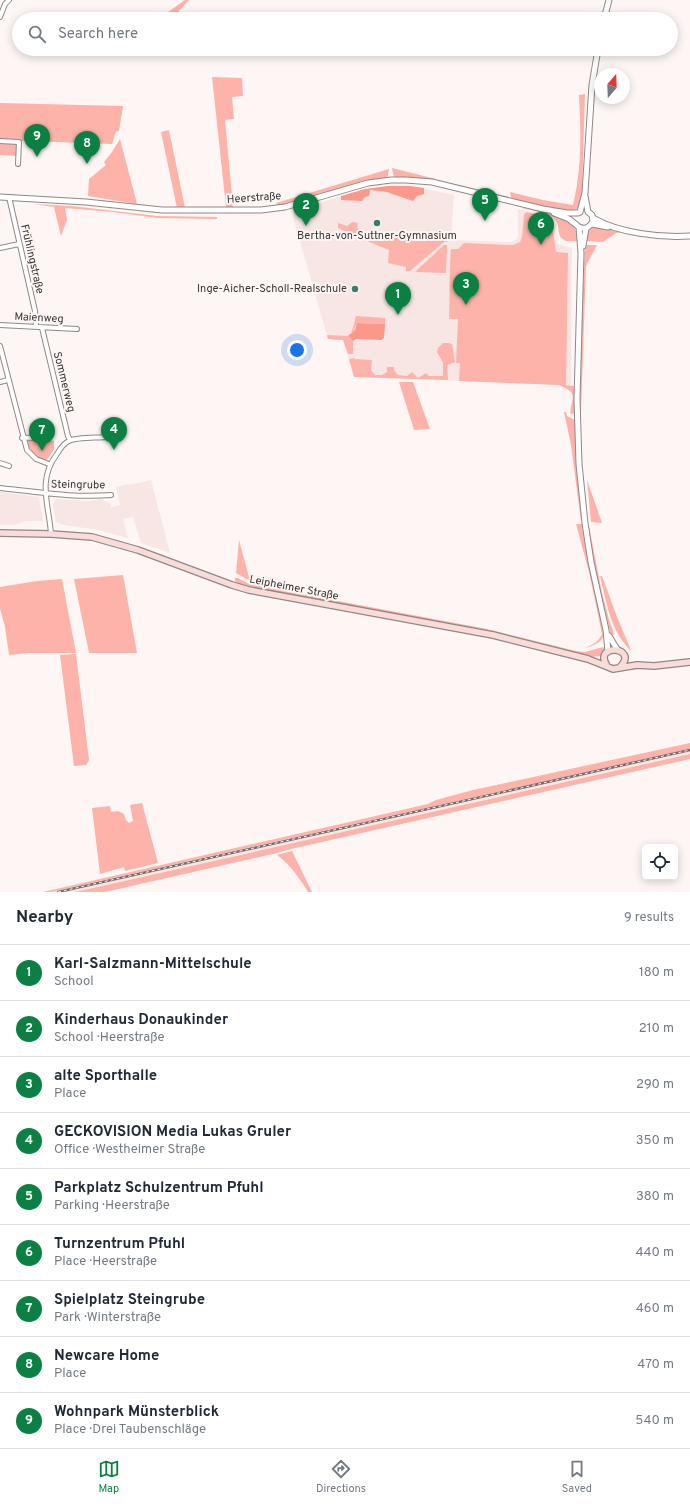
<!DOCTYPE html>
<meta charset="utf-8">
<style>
:root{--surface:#fff;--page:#f6f6f7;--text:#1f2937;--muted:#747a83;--line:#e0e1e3;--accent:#0b8043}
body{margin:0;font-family:Overpass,sans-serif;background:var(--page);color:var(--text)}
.controls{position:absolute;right:12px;bottom:12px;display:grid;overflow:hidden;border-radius:6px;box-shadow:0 2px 10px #0003}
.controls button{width:36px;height:36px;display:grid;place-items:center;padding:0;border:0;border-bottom:1px solid var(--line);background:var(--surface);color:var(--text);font:20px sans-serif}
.compass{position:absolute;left:594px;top:68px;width:36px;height:36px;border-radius:50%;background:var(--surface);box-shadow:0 2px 10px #0003;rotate:19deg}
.you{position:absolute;left:297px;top:350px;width:14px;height:14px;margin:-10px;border:3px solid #fff;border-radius:50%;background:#1a73e8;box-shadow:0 0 0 6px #1a73e833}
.badge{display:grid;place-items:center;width:26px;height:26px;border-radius:50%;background:var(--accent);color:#fff;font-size:13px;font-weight:700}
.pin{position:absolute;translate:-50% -33px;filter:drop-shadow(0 1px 2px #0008)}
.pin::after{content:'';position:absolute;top:21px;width:14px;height:12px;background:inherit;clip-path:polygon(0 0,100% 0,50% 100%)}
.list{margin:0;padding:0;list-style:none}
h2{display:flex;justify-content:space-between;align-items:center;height:52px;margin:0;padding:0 16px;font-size:17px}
h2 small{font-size:13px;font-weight:400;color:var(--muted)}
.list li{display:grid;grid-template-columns:26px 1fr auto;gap:12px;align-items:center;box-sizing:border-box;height:56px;padding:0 16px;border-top:1px solid var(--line)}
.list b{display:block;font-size:15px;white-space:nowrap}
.list p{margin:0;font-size:13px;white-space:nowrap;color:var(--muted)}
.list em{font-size:13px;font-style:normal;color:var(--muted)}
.icon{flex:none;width:22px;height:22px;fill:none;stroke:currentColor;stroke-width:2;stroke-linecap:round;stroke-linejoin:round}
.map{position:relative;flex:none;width:690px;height:892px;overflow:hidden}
.search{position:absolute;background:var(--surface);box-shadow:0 2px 10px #0003;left:12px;right:12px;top:12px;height:44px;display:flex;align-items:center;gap:10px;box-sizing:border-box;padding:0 14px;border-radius:22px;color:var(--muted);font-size:15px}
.sheet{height:556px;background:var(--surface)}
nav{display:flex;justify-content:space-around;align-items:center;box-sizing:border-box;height:56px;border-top:1px solid var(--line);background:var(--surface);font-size:11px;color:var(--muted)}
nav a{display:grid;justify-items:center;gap:2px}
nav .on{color:var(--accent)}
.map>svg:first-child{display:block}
</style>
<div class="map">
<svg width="690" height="892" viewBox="0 0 690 892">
<rect width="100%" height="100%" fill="#fef6f4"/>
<path fill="#f7e6e4" d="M388,186H411L454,195L451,240L511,242L516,240L518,237V209L552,217L557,244L572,248L571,385L354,377L343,340L328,339L293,217L295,210L365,189Z
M151,480L170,553L141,543L133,517L123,519L128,538L98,530L64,525L56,522L53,505L55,499L90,501L101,499L111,504V507L120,505L116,487L129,484V485Z
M0,492L39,497L43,521H26L14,525H0Z
M690,749V754L75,892H51Z"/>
<path fill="#fdb3a9" d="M185,0H189L172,19H161V17Z
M212,77L242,78L243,96L232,97L234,119L225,120L233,207H226Z
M585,94L582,192L580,203L578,208C566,216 528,203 514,200L511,198L510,192L543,200L573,205C582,167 581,133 579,95Z
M0,103L123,106L119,131H116L112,144L0,140Z
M169,130L185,208H177L161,132Z
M120,139L137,204L88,196L89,179L106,165L104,162L112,152Z
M0,143L16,144L18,147L17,156L0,155Z
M392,168L436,179L435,182L395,178L393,174Z
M389,169L388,176L385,178C349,183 315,197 279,206L276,203Z
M34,204L72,206L157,216L217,217V219L157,218L113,212L65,208L67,220L61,236L54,207Z
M522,208C532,208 562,216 570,222C576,226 577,234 577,241H566L561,238C558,233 559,228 557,223C553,211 532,211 522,208Z
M527,212L551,218L556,252L568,253L566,385L574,386V413L572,414L570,413C572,396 579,394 559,385L459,381L460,363H456L458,319H449C450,295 449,272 451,249H458L464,243L513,245L520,242L522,237L524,214Z
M352,222L358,223L357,228L365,231L364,239L338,228V223L347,226Z
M594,227L623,232L616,233L603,242L585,241C586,234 588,230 594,227Z
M416,232C422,233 423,235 428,236C435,238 442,235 448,240L447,242H444L410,271H406V267L388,263L389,250L367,241L369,234L376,236L378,240L388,241L389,233L400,234L399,239L405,240L412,236H416Z
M444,245H447L446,273L415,272Z
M585,245H597L586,266L581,412L579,410L580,342Z
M356,316L385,318V324L360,323H357L353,332H351L353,328Z
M327,335L348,336L353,341V354H348L343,340L328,339Z
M443,343H448L452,344L455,362L447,365L448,380L354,377L349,359L354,358L355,359L372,360L371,370L375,375H382L387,372V367H394V370L398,375L407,376L412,372L418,378L426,373L429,376H443V363L437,352L438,348Z
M399,382H413L430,429L414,430Z
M564,412H566L567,416L575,420V444L582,517L581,521L571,445Z
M44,439L54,441V449L47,460C35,459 30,450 26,440Z
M587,480L602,523L591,522Z
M576,524H582L583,527L605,634C602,642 592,647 584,648C591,646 599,642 602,634L589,572Z
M589,526L602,593L608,616L614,634L612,636L611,635C602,600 594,565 588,529Z
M239,540L250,581L236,573Z
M123,575L137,653H89L74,579Z
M600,576H602L617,617L631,650H630C610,629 607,604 600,576Z
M235,578H238L249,584L269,588L487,629L576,651L585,652L603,647L605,650L600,656L592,657L487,630L269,591L237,583L235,581Z
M62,579L76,653H28L9,655L5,627L0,608V587L37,581Z
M76,654L89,760L86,765L74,766L60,655Z
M690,743V749L51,892H43L428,804L436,800L473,790Z
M690,754V759L291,849L273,854L105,892H75Z
M142,803L158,863L125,871L124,867L100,874L92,808L110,806L111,812L118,811L124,814L126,820L129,823L133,821L130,805Z
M292,851L312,892H308C301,880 289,863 277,855Z"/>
<path fill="#fc988b" d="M388,186H410L424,188V194L417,196L413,201L387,192L370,190L369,196L365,197L362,201L341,200V196L365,189Z
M357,323L385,324L384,338L381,340L356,339L353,341L348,336L355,330Z"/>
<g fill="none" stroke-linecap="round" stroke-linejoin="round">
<defs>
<path id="minor" d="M0,17L5,4L9,0
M0,141L19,142L18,164
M9,197L35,311L36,326
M0,248L19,244
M0,325L77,329
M42,328L68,436L70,440
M0,346L27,450L36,459L49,464
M0,382L8,380
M22,438L47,437
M0,463L9,466
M0,488C37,492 74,498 111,495
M51,534C49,505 37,480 57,454C60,449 64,443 69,441C77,437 97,438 106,437"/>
<path id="tertiary" d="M604,19L609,0
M0,197L86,202L162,210H261L285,207L368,183L391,180H406L432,182L543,209L567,213H578
M580,212L585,193L592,85L598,49
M554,213L569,219L579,227
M593,218C618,233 661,238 690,236
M592,224L608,227
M579,227L581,253L577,399L579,464L585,523L591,562L606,630L608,652
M579,227C585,230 590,227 593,221L592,215L588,212L585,196
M583,246L586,228
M609,636L617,649"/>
<path id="secondary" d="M0,533L51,534L92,537L138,550L232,585L249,590L493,635L588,659L613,669L637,665L654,666L690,662
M607,666C592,642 640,647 620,667"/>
</defs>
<use href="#minor" stroke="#8f8887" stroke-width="6"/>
<use href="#tertiary" stroke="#8f8887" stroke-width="7"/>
<use href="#secondary" stroke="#8f8887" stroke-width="8"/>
<use href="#minor" stroke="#fff" stroke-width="4"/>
<use href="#tertiary" stroke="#fff" stroke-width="5"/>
<use href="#secondary" stroke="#fbdbd7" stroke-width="5.5"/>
<defs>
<path id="rail" d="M58,892L690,750"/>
</defs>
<use href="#rail" stroke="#716d6c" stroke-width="2.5"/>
<use href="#rail" stroke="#fef6f4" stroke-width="1" stroke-dasharray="3" stroke-linecap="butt"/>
</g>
<g fill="#3a7d6f" stroke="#fef6f4" stroke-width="1.5">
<circle cx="377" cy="223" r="4"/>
<circle cx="355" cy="289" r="4"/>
</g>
<g text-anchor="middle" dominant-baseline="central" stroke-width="4" stroke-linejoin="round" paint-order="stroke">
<g font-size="11" fill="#393635" stroke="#fef6f4">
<text transform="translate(254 198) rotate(-4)">Heerstraße</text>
<text transform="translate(32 259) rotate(77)">Frühlingstraße</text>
<text transform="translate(39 318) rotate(3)">Maienweg</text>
<text transform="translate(64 382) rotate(76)">Sommerweg</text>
<text transform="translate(78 485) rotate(1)">Steingrube</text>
<text transform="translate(294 588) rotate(11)">Leipheimer Straße</text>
</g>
<g font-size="11" fill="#393635" stroke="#fef6f4">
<text x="377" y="236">Bertha-von-Suttner-Gymnasium</text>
<text x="347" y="289" text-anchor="end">Inge-Aicher-Scholl-Realschule</text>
</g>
</g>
</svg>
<div class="controls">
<button><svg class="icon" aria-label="locate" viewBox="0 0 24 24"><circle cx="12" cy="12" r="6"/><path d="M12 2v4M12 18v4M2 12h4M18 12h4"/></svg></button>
</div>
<svg class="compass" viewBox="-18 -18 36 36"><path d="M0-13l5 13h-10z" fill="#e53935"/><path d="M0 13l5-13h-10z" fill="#747a83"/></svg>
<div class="you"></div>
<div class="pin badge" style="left:398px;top:315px">1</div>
<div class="pin badge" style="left:306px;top:226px">2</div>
<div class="pin badge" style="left:466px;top:305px">3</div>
<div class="pin badge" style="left:114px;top:450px">4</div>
<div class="pin badge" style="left:485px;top:221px">5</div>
<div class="pin badge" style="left:541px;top:245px">6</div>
<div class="pin badge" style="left:42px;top:451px">7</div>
<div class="pin badge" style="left:87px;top:164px">8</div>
<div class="pin badge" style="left:37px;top:157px">9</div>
<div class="search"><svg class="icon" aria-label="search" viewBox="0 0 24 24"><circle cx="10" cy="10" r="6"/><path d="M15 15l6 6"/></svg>Search here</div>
</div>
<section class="sheet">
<h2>Nearby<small>9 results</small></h2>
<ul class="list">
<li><span class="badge">1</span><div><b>Karl-Salzmann-Mittelschule</b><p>School</p></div><em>180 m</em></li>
<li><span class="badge">2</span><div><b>Kinderhaus Donaukinder</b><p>School · Heerstraße</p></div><em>210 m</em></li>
<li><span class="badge">3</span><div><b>alte Sporthalle</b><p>Place</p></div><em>290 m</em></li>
<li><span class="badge">4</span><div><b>GECKOVISION Media Lukas Gruler</b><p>Office · Westheimer Straße</p></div><em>350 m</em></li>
<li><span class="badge">5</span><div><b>Parkplatz Schulzentrum Pfuhl</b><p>Parking · Heerstraße</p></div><em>380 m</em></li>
<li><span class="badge">6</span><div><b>Turnzentrum Pfuhl</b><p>Place · Heerstraße</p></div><em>440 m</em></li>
<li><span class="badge">7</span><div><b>Spielplatz Steingrube</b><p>Park · Winterstraße</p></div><em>460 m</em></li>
<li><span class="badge">8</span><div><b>Newcare Home</b><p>Place</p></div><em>470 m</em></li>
<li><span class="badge">9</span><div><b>Wohnpark Münsterblick</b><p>Place · Drei Taubenschläge</p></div><em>540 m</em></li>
</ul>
</section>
<nav>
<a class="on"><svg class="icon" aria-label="map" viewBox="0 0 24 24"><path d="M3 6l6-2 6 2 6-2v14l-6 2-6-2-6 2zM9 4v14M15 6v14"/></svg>Map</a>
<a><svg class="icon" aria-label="directions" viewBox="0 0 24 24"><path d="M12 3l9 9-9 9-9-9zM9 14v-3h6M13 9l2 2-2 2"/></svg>Directions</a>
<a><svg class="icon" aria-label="saved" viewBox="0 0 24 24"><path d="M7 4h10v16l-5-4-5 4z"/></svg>Saved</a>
</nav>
